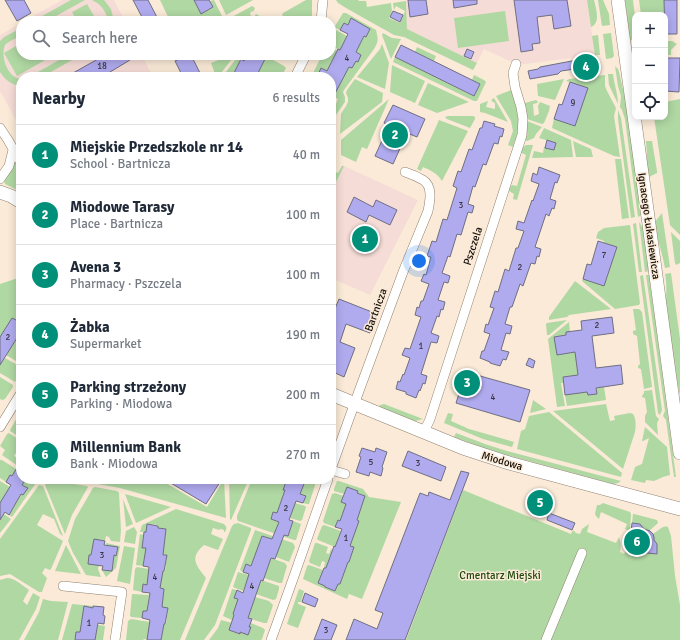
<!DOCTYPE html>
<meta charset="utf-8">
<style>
:root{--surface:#fff;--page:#f2f2f3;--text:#1f2937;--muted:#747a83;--line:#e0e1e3;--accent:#008f79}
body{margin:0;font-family:Signika,sans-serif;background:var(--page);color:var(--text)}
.controls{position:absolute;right:12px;top:12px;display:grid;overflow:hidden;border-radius:8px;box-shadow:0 2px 10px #0003}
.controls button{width:36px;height:36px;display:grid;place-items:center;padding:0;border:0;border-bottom:1px solid var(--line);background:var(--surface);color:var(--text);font:20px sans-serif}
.you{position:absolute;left:419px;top:261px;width:14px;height:14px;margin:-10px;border:3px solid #fff;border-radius:50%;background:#1a73e8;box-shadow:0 0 0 6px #1a73e833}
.badge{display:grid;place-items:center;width:26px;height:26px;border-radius:50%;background:var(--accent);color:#fff;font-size:13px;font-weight:700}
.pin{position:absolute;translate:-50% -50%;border:2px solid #fff;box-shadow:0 1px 4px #0006}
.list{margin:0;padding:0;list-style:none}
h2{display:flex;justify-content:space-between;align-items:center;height:52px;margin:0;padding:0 16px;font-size:17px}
h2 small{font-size:13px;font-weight:400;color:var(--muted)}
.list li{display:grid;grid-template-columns:26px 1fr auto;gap:12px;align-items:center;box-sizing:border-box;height:60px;padding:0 16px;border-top:1px solid var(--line)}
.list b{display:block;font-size:15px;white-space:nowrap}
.list p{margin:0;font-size:13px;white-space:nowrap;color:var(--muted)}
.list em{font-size:13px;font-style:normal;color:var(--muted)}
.icon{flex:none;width:22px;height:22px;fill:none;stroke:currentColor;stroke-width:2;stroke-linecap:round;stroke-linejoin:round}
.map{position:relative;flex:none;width:680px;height:640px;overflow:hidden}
.search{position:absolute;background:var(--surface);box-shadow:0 2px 10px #0003;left:16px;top:16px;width:320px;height:44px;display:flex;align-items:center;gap:10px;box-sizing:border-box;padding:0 14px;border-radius:16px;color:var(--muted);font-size:15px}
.panel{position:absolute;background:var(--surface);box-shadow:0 2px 10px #0003;left:16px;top:72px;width:320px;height:412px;border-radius:16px}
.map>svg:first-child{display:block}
</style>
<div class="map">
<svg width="680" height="640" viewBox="0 0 680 640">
<rect width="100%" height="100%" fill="#faead7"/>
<path fill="#f6dcd6" d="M62,0H114L125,21H25Z
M406,0H587L595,55L518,65L484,49L477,63L407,29Z
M21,23V55H142L153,77H21V129L0,91V35Z
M344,166L418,200L370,295L331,278V192Z"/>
<path fill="#b0d8a3" d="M71,0H85L47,21H33Z
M92,0H104L111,9L114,21H108C106,11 101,4 92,0Z
M160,0H194L201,14L213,7L210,1L214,0L222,16L212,21H170Z
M219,0H253L226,15Z
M306,0H312V17L310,21L300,20V21H289L282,15L283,13Z
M336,0H358L359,1H366L367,7L391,3L392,11L389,18L400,23L405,11L396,6L394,10L393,3L406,1L407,29L477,63L473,70L404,37L394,35L346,8L338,3Z
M587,0H594C596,9 601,23 591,27Z
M598,0H603L609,14L610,25L602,26Z
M625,0H633L635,17V39L630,40Z
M639,0H664V15H641Z
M87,4L97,21H77L72,12Z
M252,6L255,8L253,12L251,11L250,15L254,17L256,14L267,20L266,21L232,18V17Z
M505,11L509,41L458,48L454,18Z
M343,13H346L376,30C378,39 379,41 374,49L344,90L343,92L345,97V102L331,122V111L333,106H335L338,99L331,95L349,67L352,68L356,61L358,62L361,55L352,50L361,43L364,36L360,23L351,18L348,25L344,23L340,30L336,28L335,26Z
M21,28V36C16,38 9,41 5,45C0,57 8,78 21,79V86C12,85 5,80 0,72V41L4,37Z
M336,30L347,36L340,50L331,46V36L334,31Z
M383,33L392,38L401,39L391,59L382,35Z
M611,33L614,56L612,58L606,59L603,34Z
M598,35L600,55H595L592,36Z
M665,41H672L677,44L671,50V55H665Z
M21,43V55H54L17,76L4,53Z
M382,44L389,63L385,89L357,77L380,49Z
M417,47L436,56L434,61L415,52Z
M331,48L337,51L327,71L321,68L318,75L314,73V71L322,55H331Z
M68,55H81L42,77H29Z
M222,55H235L218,77H214V71L211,63L221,59Z
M239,55H247L244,61L241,59L232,77H222Z
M266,56L284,66L286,68L281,77H259L256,76Z
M395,57L473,96L480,84L472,80L474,75L484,80L486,82L477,101H474L393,62Z
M392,65L425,81L415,103L390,92Z
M615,66L618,69L619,72L627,106L641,215L640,216L638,217L625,119L622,110L620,107L621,96L618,86Z
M608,74H613C614,84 618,94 618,104L609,85Z
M605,75V86L607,91L616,108L614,116L620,157L614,156L552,128L554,119L575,126L588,88L570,82L566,81L569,79Z
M355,79L383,93L382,102L340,134L341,114L346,106L348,102V98L346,93L347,90Z
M564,79L555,100L538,96L537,84Z
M428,83L469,102L437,113L418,105Z
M511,90C515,103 521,117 518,131C517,136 514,142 513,147L508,145L513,131L511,121L496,96Z
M494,98L508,122L485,113L480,112V104L488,101L486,107L495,109V103L493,102L491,100Z
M389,99L367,149L362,147L356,162L341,155V140Z
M680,99V235L670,225L654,117H665V102Z
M536,100L538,102L537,103L533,104L534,116L539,114L538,106L540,102L550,106L549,111L544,123L542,124L527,119L524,105L525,103Z
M618,110L621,118L635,217L631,218L618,119Z
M448,116H473L475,117V119L470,128L447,119L445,117Z
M439,120L468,131L442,181C437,173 430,170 423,167L421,171L417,169Z
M527,121L542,127L536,134L534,138L527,141L525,140L527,125Z
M544,128L571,140L573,157L532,158L534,151L543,153L544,147L554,150L556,143L539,138Z
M573,141L591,149L593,157H576Z
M646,141H652L657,171V173L649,177L647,175V156Z
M526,145H533L517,200L513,199L514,194L509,191L510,188L512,185L517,186L526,155L520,152L521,149Z
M615,159H621L629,218L622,219Z
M15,162L21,173V192L5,184L4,179L13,169Z
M342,166H344L331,192V170L338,173Z
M662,213L670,267L665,268C662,252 657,238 654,223Z
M639,222L643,228L649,271L645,272Z
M636,223L642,272H639L633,224Z
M630,225L640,303L639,305L615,309L582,281L583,279L604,286L617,247L604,243V241L596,238L598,232L604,228Z
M671,232L680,241V263L676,265L675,263Z
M671,273L680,339V396C675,370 669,343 666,317C665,302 668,288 665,274Z
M643,275L662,410L660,415L658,413L640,276Z
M646,275H649L676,477H674L666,420L663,416L665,411Z
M21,277V315L0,341V284Z
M575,281L611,309L569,315L567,317L549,320V317Z
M633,309H639L642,312L652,387L644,389L641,369L638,368V366L640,364L637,336L633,334V331L636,330Z
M567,320L549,335H547L546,324L547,323Z
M569,322L570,332L566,335L554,337L557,355L569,353L575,350L578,375L563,377V383H561L565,406L557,407L548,339Z
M16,340L21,343V364L6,355Z
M0,358L3,360L5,358L21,367V373L15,382L0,373Z
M0,377L13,385V387L5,399L2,400L0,399Z
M604,387L606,400L567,406L565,395L587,392L588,395L597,394L596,388Z
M652,390L656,416L659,419L657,423L658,435L645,422V416L647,412L645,398L642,397V396L644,393V391Z
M533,400L546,409L530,413Z
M384,404L423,419L415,421L379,407L380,405Z
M606,404L610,421L615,420L614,416L630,413L633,414C636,418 636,426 635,432L623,469L553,411Z
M549,412L622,473L621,477L517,449L521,431L525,429L529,416Z
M448,413L453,414L451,421L469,429L514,442L512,447L483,439L444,423Z
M19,414H21V438L10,431V430Z
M645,427L667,447L670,475L663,477L654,481L646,480L645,483L631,480L635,467L642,464L649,438L643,441H642Z
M9,433L21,441V445L14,456L21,460V463L18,466L2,455L5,450L0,446L7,434Z
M456,433L485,444L507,451L621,481L618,483L613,484L492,451L454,437Z
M0,460H2L16,469L12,476L10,475L6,482L0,478Z
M26,479H34L36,483L12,517L9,515L21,494L23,495L27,488L20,483Z
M70,479H130L136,481H139L144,479H159L207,507L224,479L226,518L120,488Z
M229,479H249L231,520L230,519Z
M252,479H287L284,490H285L277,513L273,512L271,519L281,523L278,525L275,532L288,536L293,521L301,524L296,540H294L238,521L237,519V516Z
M306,479H317L309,504H307L303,503L306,496L300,494Z
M48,480L87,486L88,487L72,515L65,534L45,485Z
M0,481L10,487L3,503L0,502Z
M337,481H339L363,489L369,497L401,502L362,599L349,594L347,599L303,579L307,566L309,565L323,570L319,583L325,586V587L335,591L338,584H340L348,562H349L354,547L348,545L351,543L359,521L353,519L360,510L365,496L347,488L344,494L334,491V489Z
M39,485L43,486L63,536L60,534L54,519L43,514L37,525L63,541L51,569L50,570L45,568L42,573L47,578L42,592H39L10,574L0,576V539Z
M95,487L117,491L119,493L121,530L120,542L111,541L109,537L106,536L105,541L94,540L91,555H89L99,565L98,569L101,577L86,575L73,553L68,541L75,519L93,488Z
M463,490L571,534L573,530L576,533L580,534L582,529L589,524L587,532L616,543L619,537C621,542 621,547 620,552L624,554L629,547V551L657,553V544L654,540V537L653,534C658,531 663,525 668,527L671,536L675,576L680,605V640H406Z
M335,493L344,496L348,504L345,506L340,521L338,520L335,527L324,523L323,521L332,494Z
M125,494L171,507L136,523Z
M123,499L133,524L126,527Z
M295,503L305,506L306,507L302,520L300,521L290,518Z
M603,503L630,512L631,514L630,531L625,529L627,524L601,512L599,519L596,516L595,514L597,505H600Z
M176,509L224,524C227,527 227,528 225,532H224V530L220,529L219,530L213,528L211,534L223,539L218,550L204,545C189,558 196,565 206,578L180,640H161L164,624H166L168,608L159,607L162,605L164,589L158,588L160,586L163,571H165L167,555L158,554L164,544L166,529L158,528V525L147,524L146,532H140L142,525Z
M4,514L11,519L0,533V520Z
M633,514H634L657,520L658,523L649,531L644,529L640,524L632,523Z
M238,523L251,528V530L215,625L204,640H185L232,526L234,524Z
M324,525L341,531L335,547L318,540L317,539L322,526Z
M134,527L137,532L135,544L124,542L126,531Z
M255,530L293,543L295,547L289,562L276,557L272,539L262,536L251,566L246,564L243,572L240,570Z
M140,534L143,535L142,548L150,549L146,558H144L143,566L136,565Z
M106,543L120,546L116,568L106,577L102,570L112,571L114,555H116L118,547L106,545Z
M315,543H317L328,547L326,553L329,554L331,549L332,550L326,568H324L325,562L322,561L320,567L310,563L309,561Z
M66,545L81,574L55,571Z
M124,546L135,548L130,584L117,581Z
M271,558L285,563L287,566L282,583H279L264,578Z
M137,567L149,569L147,585L143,584L142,592L133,590L135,569Z
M238,572L249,575L243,591L233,587Z
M7,578C15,578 23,586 29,590L23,601L27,605L33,593L40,597L36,609L19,640H0V580Z
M261,580L279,586V589L276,599L273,600L256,594Z
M232,589L237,590L234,598L238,599L233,614L234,615L232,620L223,616Z
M299,589L304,591L301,602H298V604L306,607L298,628L287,624Z
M132,594L149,595L147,611H143L142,618L131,617L130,615Z
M255,597L269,601L273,605L267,623H264L248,618Z
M43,599L51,601L68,602L58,640H24L39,612Z
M72,604L93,606V608L84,606L85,633L76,632L75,640H62Z
M131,619L150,622V640L144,639L143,640H126L128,621Z
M221,620L232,623L229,630L239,634L240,632L248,635L251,627H249L251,623L263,628L265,630L262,639L261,640H209L218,628Z
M98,625L105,626L103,640H95Z"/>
<path fill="#b0abee" stroke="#6f6e82" d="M5,0H24L31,13L17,21Z
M133,0H148L159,21H144Z
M194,0H209L213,7L201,14Z
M408,0H426L428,14L410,17Z
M453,0H477V4L454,8Z
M514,0H567L571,26L554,29L552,15L537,17L540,43L532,44L533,50L521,52Z
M664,0H677V34H665Z
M393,11L403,15L400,22L390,17Z
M351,18L370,29L366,37L364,36L356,52L361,55L358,62L356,61L352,68L349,67L331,101V77H322L318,75L321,68L327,71L338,49L340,50L348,34L340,30L344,23L348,25Z
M401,45L480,84L474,96L395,57Z
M467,49L474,52L471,59L464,56Z
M105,55H127L130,60L110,72L113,77H66Z
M188,55H191L202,77H183L175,61Z
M247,55H267L256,77H232L241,59L244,61Z
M586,56L588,70L574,72L575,69L561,71L558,74L530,79L528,71L538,69L540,67L577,60V58Z
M665,58H680L679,92L665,91Z
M570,82L588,88L575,126L554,119L559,104L562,105Z
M393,105L425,119L417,137L407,133L393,164L375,156L389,125L384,123Z
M484,121L495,124L494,126L504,129L502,137L500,136L498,144L494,143L486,165L483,164L475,187L473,186L468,204L474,206L472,213L468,212L461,235L457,234L450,257L448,256L442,273L450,276L448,283L444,282L438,300L445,302L443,310L441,309L439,317L437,316L431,333L439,336L437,343L431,342L421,374L427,376L425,384L423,383L420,391L419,390L416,398L406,394V392L396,389L398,381L400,382L403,374L404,375L410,358L402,355L405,348L410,349L421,317L415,315L417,307L419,308L421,301H423L429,284L421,281L424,274L426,275L431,257L427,256L432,241L436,242L443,219L447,220L457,188L453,186L458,171L461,172L469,149L472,150L480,128H482Z
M547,140L556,143L554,150L545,148Z
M539,167L560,175L557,183L555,182L550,199L556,201L554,209L552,208L549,216L546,214L535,247L541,249L539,257L537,256L535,264L531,263L523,286L520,284L512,307H510L505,324L512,326L510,334L506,333L501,350L509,352L506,360L503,359L500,366L490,363V362L480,358L482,351H484L490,334L484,332L486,324L488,325L494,308L490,307L495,291L498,292L505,269L509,271L516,248H518L524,231L516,229L518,221L524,223L532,200L533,201L539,184L531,181L533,173L537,175Z
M354,197L373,207L376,200L397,210L390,225L369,215L366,222L347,212Z
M598,241L617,247L604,286L583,279L587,264L591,265Z
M339,299L377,314L370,333L346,324L340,342L355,348L344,377L331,371V318Z
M21,312V340L17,338L0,365V337L12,318L16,320Z
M612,317L614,333L592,336L596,368L621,365L623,384L596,388L597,394L588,395L587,392L565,395L563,377L578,375L575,352L557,355L554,337L566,335V332L582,330L581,321Z
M529,358L535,361L533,368L526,365Z
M466,372L530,390L520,422L456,403Z
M362,448L375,452L376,448L387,452L382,467L383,468L381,476L370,472L369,476L356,472L361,457L359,456Z
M408,451L446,467L441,481L402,466Z
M21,461V479H26L22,485L28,488L23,495L21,494L9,515L5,512L0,520V503L11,485L6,482L10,475L12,476Z
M461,471L469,473L405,640H346L354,619L377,629L383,613L375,610L420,493L428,496L429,492L450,500Z
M164,479H222L206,504Z
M287,479H306L300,494L306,496L303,503L296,501L289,520L293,521L288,536L284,535L275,559L271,558L263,581L261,580L248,618L252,619L249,627H251L248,635L240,632V634L229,630L234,615L233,614L238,599L234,598L237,590L243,593L249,574L243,572L246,564L251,566L262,536L272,539L279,522L271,519L273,512L277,513L285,490H283Z
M347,487L358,491L357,493L365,496L357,520L359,521L350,546L354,547L349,562H348L340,584H338L335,591L325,587V586L318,583L324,568H326L334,546L335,547L342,529L335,527L338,520L340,521L346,504L341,502Z
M549,513L575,523L572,530L547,520Z
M632,523L640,524L644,529L650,531L653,534L654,537V540L657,544V554L629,551Z
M147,524L158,526V528L166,529L163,555H167L164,571H163L160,588L164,589L162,607L168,608L165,624H164L161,640H147L150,620L142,618L143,611H147L150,593L142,592L143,584L147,585L149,567L143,566L146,548H142L144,532H146Z
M94,539L105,541L104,545L118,547L116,556L114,555L112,571L102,570L103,566L88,564L89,555H91Z
M305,593L318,599L315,607L302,602Z
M84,606L93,608V606L104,607L103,615L105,616L104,624L98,623L95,640H75L76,632H80Z
M322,619L337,625L331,640H314Z"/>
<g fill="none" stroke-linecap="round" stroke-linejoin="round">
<defs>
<path id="street" d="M321,21L323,0
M295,77L306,55
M0,128L8,140L21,163
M0,179L9,166L13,150
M0,427L21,393
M424,432L430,419L522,135L523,119L521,107L515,87L513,73L516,64
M331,469L359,391L403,272L428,211C430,201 433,186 423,180C418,177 411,174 405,172
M331,470L345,474
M63,586L122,592L115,640
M271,640L293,579L328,479
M546,640L582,553"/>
<path id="secondary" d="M618,0L648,217L680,453
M0,192L11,196L21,202
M331,394L463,448L509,463L680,509"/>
</defs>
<use href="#street" stroke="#918271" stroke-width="10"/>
<use href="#secondary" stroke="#918271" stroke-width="14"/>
<use href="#street" stroke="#fff" stroke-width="9"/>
<use href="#secondary" stroke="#fff" stroke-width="13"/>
</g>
<g text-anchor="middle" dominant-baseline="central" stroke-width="3" stroke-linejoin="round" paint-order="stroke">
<g font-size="9" fill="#3b3542">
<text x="347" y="58">4</text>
<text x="102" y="66">18</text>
<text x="573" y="103">9</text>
<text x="461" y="205">3</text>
<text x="604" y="255">7</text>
<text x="520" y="267">2</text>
<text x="597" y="325">2</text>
<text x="8" y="337">2</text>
<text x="421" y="346">1</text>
<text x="493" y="397">4</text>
<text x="371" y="462">5</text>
<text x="418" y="463">3</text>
<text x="286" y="508">2</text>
<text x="346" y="538">1</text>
<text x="102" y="555">3</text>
<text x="155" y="577">4</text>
<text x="252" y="586">4</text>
<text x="89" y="623">1</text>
<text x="326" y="630">3</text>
</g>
<g font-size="11" fill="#140e08" stroke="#faead7">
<text transform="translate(649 226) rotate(82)">Ignacego Łukasiewicza</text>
<text transform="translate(473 246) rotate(-72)">Pszczela</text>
<text transform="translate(376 310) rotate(-70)">Bartnicza</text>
<text transform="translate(502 461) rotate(16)">Miodowa</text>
</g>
<g font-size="11" fill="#1f490c" stroke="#faead7">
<text x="500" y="575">Cmentarz Miejski</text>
</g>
</g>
</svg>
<div class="controls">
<button>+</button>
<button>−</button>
<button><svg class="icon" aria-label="locate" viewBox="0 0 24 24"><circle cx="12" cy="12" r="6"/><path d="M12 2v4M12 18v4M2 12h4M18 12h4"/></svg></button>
</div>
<div class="you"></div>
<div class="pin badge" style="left:365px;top:239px">1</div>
<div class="pin badge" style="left:395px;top:135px">2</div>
<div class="pin badge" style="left:467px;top:383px">3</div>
<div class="pin badge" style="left:586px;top:67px">4</div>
<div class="pin badge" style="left:540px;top:503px">5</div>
<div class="pin badge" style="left:637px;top:542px">6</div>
<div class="search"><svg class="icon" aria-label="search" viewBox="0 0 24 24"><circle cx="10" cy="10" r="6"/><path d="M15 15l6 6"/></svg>Search here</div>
<section class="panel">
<h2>Nearby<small>6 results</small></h2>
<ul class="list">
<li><span class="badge">1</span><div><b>Miejskie Przedszkole nr 14</b><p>School · Bartnicza</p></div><em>40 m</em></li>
<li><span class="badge">2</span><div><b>Miodowe Tarasy</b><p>Place · Bartnicza</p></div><em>100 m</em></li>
<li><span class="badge">3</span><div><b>Avena 3</b><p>Pharmacy · Pszczela</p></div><em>100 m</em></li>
<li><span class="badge">4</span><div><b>Żabka</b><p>Supermarket</p></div><em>190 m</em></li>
<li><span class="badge">5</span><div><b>Parking strzeżony</b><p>Parking · Miodowa</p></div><em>200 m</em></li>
<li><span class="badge">6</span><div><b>Millennium Bank</b><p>Bank · Miodowa</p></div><em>270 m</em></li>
</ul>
</section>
</div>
